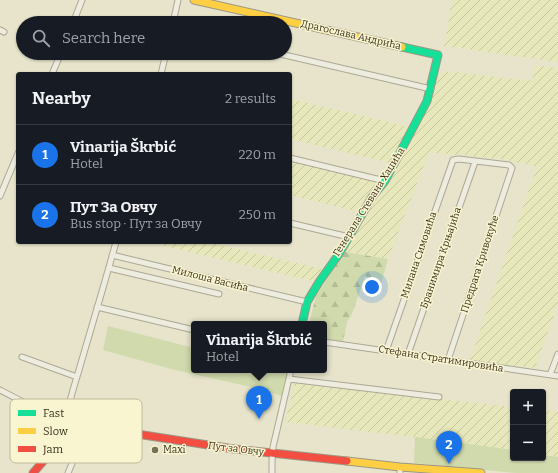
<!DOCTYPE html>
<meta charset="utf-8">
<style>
:root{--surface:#171b24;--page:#20242c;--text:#f1f3f6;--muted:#9ea1a6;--line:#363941;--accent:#1a73e8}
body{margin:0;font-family:Bitter,serif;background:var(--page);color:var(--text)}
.controls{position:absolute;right:12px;bottom:12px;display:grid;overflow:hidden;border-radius:4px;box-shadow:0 1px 3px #0004}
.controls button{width:36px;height:36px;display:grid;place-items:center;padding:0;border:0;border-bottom:1px solid var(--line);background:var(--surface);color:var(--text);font:20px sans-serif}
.you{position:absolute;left:372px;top:287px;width:14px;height:14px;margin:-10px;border:3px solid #fff;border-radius:50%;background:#1a73e8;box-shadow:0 0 0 6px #1a73e833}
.badge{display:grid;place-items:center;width:26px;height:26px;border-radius:50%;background:var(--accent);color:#fff;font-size:13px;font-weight:700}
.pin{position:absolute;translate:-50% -33px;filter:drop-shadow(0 1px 2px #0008)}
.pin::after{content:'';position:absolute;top:21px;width:14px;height:12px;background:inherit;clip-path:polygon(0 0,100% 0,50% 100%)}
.popup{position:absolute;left:191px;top:321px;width:136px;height:52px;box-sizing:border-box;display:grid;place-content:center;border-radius:4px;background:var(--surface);filter:drop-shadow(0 1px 3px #0005);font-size:13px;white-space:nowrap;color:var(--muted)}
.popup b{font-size:15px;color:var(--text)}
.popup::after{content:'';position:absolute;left:50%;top:100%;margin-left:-8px;border:8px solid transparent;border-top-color:var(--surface)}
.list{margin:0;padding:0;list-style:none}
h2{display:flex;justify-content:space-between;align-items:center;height:52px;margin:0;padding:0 16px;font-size:17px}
h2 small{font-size:13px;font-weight:400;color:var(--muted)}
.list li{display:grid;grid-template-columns:26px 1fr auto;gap:12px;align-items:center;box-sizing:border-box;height:60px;padding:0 16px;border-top:1px solid var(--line)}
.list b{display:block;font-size:15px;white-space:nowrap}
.list p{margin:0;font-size:13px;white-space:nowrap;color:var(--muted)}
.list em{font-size:13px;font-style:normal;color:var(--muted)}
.icon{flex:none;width:22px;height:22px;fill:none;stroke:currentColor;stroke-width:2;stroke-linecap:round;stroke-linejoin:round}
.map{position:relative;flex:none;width:558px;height:473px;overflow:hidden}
.search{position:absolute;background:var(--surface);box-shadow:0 1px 3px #0004;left:16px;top:16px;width:276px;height:44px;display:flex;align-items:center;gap:10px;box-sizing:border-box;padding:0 14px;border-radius:22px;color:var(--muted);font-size:15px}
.panel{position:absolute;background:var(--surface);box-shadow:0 1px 3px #0004;left:16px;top:72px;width:276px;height:172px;border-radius:4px}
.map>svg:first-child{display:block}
</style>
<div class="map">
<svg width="558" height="473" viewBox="0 0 558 473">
<defs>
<pattern id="farmland-furrows" width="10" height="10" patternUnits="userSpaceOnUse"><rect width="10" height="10" fill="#e6e7ba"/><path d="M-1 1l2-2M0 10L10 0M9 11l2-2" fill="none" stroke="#c6c79f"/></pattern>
<pattern id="forest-firs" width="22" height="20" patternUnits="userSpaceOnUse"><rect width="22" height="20" fill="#d0daac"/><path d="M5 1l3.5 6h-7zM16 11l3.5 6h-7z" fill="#b4bc93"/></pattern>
</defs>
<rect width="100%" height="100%" fill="#e7e4cb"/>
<path fill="url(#farmland-furrows)" d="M452,0H558V62L444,46Z
M535,65L558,68V304L535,368L470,360L537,166L512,162L509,160L485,157H475L460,154L453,155L429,152L388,259L345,252L365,215L388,181L431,97L437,78L441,72H454L532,81Z
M290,99L363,116L409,127L390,163L290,139Z
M290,160L380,181L359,212L290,195Z
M147,242H208L325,270L317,282Z
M295,383L513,407V450L415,437L285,422Z
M543,410L558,412V457L543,455Z"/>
<path fill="#d0daac" d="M108,326L194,348V370L288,371L282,396L251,387L175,370L103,350Z
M415,437L513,450V458H543V455L558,457V473H516L414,463Z"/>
<path fill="url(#forest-firs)" d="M345,252L388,259L381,284L365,276L352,314L347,322L343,342L324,339V324H309L316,296Z"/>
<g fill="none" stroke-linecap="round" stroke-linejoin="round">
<defs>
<path id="street" d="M73,23L82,0
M173,23L178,0
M0,30L4,32
M276,53L431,89
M52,74L61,53
M161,74L166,53
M290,158L385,181
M0,196L18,153
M290,223L349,237
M112,255L307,302
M109,268L219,294
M97,307L194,330
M324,342L558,376
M386,351L453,160L459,159L509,165L512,168L448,360
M408,354L475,162
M22,357L77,377
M550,375L558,354
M289,379L439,397
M0,390L66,424
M67,440C62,418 75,385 81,363C93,322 105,282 116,242
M68,473L79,447L77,435
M272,473V461L273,447L291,370
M400,473V467"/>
<path id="fast" d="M302,324L307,302L319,282L339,254L372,197L385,181L427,101L438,55L402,47"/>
<path id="slow" d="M194,0L402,47
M347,461L400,467L481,473"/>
<path id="jam" d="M33,473L53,450L67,440L81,434L98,431L124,432L234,449L347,461"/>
</defs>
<use href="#street" stroke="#aca895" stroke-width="7"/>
<use href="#fast" stroke="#9b9785" stroke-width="9"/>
<use href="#slow" stroke="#9b9785" stroke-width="9"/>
<use href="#jam" stroke="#9b9785" stroke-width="9"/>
<use href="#street" stroke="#eeecde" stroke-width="5"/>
<use href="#fast" stroke="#16e098" stroke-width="7"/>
<use href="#slow" stroke="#ffcf43" stroke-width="7"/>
<use href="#jam" stroke="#f24e42" stroke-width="7"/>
</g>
<circle fill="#777059" stroke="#f9f5d0" stroke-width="1.5" cx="155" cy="450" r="4"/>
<g text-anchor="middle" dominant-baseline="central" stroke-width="3" stroke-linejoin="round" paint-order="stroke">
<g font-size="10" fill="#3b311c" stroke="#f9f5d0">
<text transform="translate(351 35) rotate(13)">Драгослава Андрића</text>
<text transform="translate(369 202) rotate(-58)">Генерала Стевана Хаџића</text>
<text transform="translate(419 255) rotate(-71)">Милана Симовића</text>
<text transform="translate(441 258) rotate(-71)">Бранимира Крњајића</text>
<text transform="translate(480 264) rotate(-72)">Предрага Кривокуће</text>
<text transform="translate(210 279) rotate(14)">Милоша Васића</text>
<text transform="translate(441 359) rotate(9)">Стефана Стратимировића</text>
<text transform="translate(236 449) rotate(7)">Пут за Овчу</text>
</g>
<g font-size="10" fill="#3b311c" stroke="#f9f5d0" text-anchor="start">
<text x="163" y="450">Maxi</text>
</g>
</g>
<rect x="10" y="399" width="132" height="64" rx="6" fill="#f9f5d0" stroke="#c0ba9a" stroke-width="1"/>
<rect x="18" y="410" width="18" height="6" fill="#16e098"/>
<rect x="18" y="428" width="18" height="6" fill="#ffcf43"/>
<rect x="18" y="446" width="18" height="6" fill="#f24e42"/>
<g font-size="11" fill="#3b311c">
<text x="43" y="417">Fast</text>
<text x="43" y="435">Slow</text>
<text x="43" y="453">Jam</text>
</g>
</svg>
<div class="controls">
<button>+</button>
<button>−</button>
</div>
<div class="you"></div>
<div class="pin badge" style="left:259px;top:419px">1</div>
<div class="popup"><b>Vinarija Škrbić</b>Hotel</div>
<div class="pin badge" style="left:449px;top:464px">2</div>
<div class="search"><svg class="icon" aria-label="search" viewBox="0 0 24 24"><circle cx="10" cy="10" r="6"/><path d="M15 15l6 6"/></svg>Search here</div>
<section class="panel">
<h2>Nearby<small>2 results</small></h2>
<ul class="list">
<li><span class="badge">1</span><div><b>Vinarija Škrbić</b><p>Hotel</p></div><em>220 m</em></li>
<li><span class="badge">2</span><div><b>Пут За Овчу</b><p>Bus stop · Пут за Овчу</p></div><em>250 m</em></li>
</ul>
</section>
</div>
